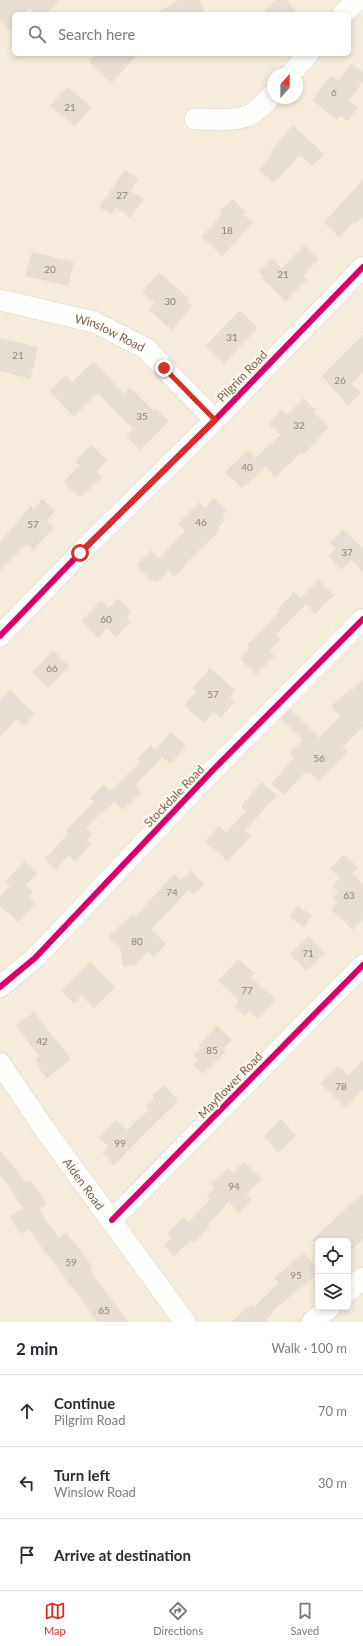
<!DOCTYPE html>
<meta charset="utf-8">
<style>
:root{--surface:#fff;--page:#f7f7f7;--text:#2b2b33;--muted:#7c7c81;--line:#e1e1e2;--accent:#d93025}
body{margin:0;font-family:Lato,sans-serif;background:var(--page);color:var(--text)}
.controls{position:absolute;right:12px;bottom:12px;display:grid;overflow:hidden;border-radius:6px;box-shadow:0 2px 6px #0003}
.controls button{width:36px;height:36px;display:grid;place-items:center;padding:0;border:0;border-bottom:1px solid var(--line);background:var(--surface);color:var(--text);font:20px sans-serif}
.compass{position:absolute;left:267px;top:68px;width:36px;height:36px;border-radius:50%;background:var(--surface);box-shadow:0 2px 6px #0003;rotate:21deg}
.stop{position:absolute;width:12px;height:12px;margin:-9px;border:3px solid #d93025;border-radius:50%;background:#fff}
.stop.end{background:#d93025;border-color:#fff;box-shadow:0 1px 4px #0008}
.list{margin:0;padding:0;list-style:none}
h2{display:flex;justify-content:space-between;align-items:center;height:52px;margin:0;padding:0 16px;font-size:17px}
h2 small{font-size:13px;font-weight:400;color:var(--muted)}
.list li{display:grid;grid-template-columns:26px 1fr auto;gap:12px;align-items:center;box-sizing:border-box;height:72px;padding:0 16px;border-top:1px solid var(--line)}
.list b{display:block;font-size:15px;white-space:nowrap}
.list p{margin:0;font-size:13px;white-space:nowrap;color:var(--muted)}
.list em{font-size:13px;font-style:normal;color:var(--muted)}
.icon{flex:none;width:22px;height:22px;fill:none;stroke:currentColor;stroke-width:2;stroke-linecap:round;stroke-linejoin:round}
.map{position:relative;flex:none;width:363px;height:1322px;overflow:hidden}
.search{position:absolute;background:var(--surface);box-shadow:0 2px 6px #0003;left:12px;right:12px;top:12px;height:44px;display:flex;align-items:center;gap:10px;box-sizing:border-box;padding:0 14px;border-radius:6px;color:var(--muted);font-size:15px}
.sheet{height:268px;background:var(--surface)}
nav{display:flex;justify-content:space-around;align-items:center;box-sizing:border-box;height:56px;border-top:1px solid var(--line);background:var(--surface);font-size:11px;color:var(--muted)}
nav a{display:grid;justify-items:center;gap:2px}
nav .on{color:var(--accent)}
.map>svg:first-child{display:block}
</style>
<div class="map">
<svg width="363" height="1322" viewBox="0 0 363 1322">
<rect width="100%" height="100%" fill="#f9f5ec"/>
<path fill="#f6ecdc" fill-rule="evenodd" d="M0,0H349L363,17V1322H0ZM14,14H349V54H14ZM273,74H297V98H273ZM318,1241H348V1307H318Z"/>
<path fill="#e6ddd3" d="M0,0H59L47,14H37L29,8L24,14H14V33L0,21Z
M179,0H199L206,14H154Z
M277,0H286L298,14H260Z
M96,54H138L112,83L89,62Z
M351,63L363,72V81L349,100L358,107L348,121L340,116L337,120L312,100L331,76L338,81Z
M67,87L91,107L75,126L50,106Z
M293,125L324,154L312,166L300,155L274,183L259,170L273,154L270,152Z
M125,170L138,179L131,191L144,200L130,218L116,207L111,215L99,207Z
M363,179V216L355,224L353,222L339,237L324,223Z
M232,199L246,212L244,215L253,223L222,256L201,237L222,214L219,212Z
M304,245L319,259L303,276L307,280L286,301L262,279L264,277L259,272L272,259L282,268Z
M32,252L74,262L68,286L25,276Z
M159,273L190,299L187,302L192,306L172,330L149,310L155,303L142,292Z
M240,310L258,328L224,364L205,346Z
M363,335V372L351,384L361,393L348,406L322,376Z
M0,338L38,347L30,379L0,371Z
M94,361L124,394L130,388L154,411L156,408L169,421L140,450L126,436L133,429L98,393L74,417L50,391L66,375L72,382Z
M303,398L315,409L313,412L329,427L303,455L301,453L275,477L266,467L242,488L225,472L248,451L255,458L281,435L269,424L281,410L287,415Z
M91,445L107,460L97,472L102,477L83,496H77L63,482L80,466L75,462Z
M214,498L227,511L222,517L225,520L217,529L219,531L184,565L185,566L174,577L168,571L157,583L153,579L152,581L136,565L151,550L159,558L185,531L178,523L199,502L205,508Z
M42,499L56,510L46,521L54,527L33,550L27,544L0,571V542L31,506L34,509Z
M343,530L363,548V572L351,560L341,570L328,556L336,549L330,543Z
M319,580L334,595L315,614L306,604L276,634L281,639L269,651L275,656L256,675L240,659L250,648L247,645L280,611L278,608L294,592L300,599Z
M118,598L131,611L126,616L131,622L116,637L107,628L98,638L81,621L101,600L109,608Z
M54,651L69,666L48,688L32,672Z
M210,668L235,690L230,697L235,701L221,718L213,712L204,723L184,706L196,692L192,688Z
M363,679V727L342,747L348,752L319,781L310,773L308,775L305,772L284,795L271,784L294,757L290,753L303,740L281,718L290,709L319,738L340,717L331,706L351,688L353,690Z
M10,690L35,714L24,725L17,719L0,737V700Z
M171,732L186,746L170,764L162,757L135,786L141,792L123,810L115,801L86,828L92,834L86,840L91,844L75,861L69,855L56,869L45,859L68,833L66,831L94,801L90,798L104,785L110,791L140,762L137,759L151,745L155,749Z
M262,782L277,795L245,831L251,836L227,861L205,841L219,826L226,833L246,811L241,806Z
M344,854L358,867L352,874L363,884V919L353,930L331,910L338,902L332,898L338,892L333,886L340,878L330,869Z
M24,861L37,873L26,885L33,892L29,897L36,903L18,922L0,906V897L10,886L5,882Z
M191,870L204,884L194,894L188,890L151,930L166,944L154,957L148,951L136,965L123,967L120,948L108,937L133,913L136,916L174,874L181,880Z
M298,905L312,916L303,928L289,916Z
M309,936L325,953L306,971L290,954Z
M238,959L254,973L251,977L276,1000L258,1019L249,1011L245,1016L235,1006L239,1001L218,981Z
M90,962L115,987L94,1008L81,996L74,1004L61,991Z
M34,1012L71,1059L47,1078L37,1066L39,1064L35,1059L39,1056L16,1026Z
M217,1026L232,1040L223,1048L226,1051L203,1074L193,1064L198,1060L194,1055L201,1048L199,1045Z
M363,1060V1089L345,1108L320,1083L338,1066L348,1075Z
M164,1085L178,1101L146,1132L114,1165L102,1153L108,1146L99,1137L116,1120L127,1130L149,1110L145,1106L154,1099L152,1095Z
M281,1119L296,1135L278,1153L264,1137Z
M0,1150L26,1183L30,1180L47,1204L39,1210L59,1238L66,1232L92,1266L89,1268L128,1322H98L28,1229L21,1234L9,1217L23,1208L0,1174Z
M244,1161L262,1179L246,1195L252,1200L239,1213L229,1202L208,1224L210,1226L194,1243L191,1240L174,1256L164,1246L171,1239L167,1234L184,1217L189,1222L210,1200L206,1197L215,1188L211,1184L228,1168L232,1173Z
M363,1193V1239L348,1253V1241H311Z
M304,1253L318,1270V1273L272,1312L273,1313L266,1320L267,1322H231L252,1304L254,1307L279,1283L274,1278Z"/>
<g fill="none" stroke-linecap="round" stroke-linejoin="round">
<defs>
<g id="minor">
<path d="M343,14L357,0"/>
<path d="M291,74L308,54"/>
<path d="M195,119C211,119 231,122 247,116C257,112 266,102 273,94"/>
<path id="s1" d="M0,300L94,322L147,349L164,368L215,420"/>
<path d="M0,636L80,553L215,420L363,267"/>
<path d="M0,987L35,958L213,770L363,619"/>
<path id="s2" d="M0,1063L43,1127L185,1322"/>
<path d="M112,1220L363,965"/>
<path d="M348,1291L363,1278"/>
<path d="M312,1322L330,1307"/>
</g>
</defs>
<use href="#minor" stroke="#d8d2ca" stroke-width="22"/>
<use href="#minor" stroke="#fefefc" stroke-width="21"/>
<defs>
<path id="cycleway" d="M0,636L80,553L215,420L363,267
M0,987L35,958L213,770L363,619
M112,1220L363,965"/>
</defs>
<use href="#cycleway" stroke="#fffaf0" stroke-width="8"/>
<use href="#cycleway" stroke="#d6006c" stroke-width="6"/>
</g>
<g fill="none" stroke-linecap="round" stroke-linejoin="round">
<path stroke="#d93025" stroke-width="5" d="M80,553L215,420L164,368"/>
</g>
<g text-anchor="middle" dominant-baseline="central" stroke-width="4" stroke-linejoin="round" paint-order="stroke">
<g font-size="10" fill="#98806d">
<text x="334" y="92">6</text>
<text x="70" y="107">21</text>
<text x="122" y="195">27</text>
<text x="227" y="230">18</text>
<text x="50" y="269">20</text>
<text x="283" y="274">21</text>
<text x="170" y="301">30</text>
<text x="232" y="337">31</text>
<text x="18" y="355">21</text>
<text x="340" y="380">26</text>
<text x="142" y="416">35</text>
<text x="299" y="425">32</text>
<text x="247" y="467">40</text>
<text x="201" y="522">46</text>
<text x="33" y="524">57</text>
<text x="347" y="552">37</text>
<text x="106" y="619">60</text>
<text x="52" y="668">66</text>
<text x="213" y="694">57</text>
<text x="319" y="758">56</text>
<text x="172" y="892">74</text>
<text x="349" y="895">63</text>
<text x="137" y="941">80</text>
<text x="308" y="953">71</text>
<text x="247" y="990">77</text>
<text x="42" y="1041">42</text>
<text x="212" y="1050">85</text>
<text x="341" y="1086">78</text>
<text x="120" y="1143">99</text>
<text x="234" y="1186">94</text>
<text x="71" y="1262">59</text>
<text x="296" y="1275">95</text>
<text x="104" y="1310">65</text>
</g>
<g font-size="12" fill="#7b5e48" stroke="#fffaf0">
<text stroke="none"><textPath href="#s1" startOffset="115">Winslow Road</textPath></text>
<text transform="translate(242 376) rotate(-46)">Pilgrim Road</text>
<text transform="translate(174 796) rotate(-46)">Stockdale Road</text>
<text transform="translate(230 1085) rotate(-46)">Mayflower Road</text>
<text stroke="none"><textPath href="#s2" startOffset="147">Alden Road</textPath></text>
</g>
</g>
</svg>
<div class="controls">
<button><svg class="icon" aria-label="locate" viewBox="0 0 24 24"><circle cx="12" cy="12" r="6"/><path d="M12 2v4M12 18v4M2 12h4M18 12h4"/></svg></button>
<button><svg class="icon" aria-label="layers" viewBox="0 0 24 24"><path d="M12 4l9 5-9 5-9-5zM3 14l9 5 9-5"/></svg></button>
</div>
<svg class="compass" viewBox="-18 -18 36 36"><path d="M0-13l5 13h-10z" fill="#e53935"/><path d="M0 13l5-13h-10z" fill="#7c7c81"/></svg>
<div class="stop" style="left:80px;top:553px"></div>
<div class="stop end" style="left:164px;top:368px"></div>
<div class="search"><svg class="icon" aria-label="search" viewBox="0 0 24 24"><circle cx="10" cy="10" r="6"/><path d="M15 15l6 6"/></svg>Search here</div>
</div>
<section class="sheet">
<h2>2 min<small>Walk · 100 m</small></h2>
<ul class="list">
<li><svg class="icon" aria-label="ahead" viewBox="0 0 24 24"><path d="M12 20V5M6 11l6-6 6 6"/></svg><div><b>Continue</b><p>Pilgrim Road</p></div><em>70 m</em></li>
<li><svg class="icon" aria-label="left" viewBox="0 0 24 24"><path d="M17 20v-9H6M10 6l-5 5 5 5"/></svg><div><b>Turn left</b><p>Winslow Road</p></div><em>30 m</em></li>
<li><svg class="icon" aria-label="arrive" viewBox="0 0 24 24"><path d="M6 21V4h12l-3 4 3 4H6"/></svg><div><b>Arrive at destination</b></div></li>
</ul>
</section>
<nav>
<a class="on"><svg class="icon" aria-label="map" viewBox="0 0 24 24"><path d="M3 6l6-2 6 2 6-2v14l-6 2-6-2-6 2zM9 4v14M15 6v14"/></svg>Map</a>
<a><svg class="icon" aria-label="directions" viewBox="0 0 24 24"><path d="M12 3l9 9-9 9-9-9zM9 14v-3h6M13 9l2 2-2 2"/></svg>Directions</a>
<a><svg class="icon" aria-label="saved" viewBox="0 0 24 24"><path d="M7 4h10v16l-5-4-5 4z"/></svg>Saved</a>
</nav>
